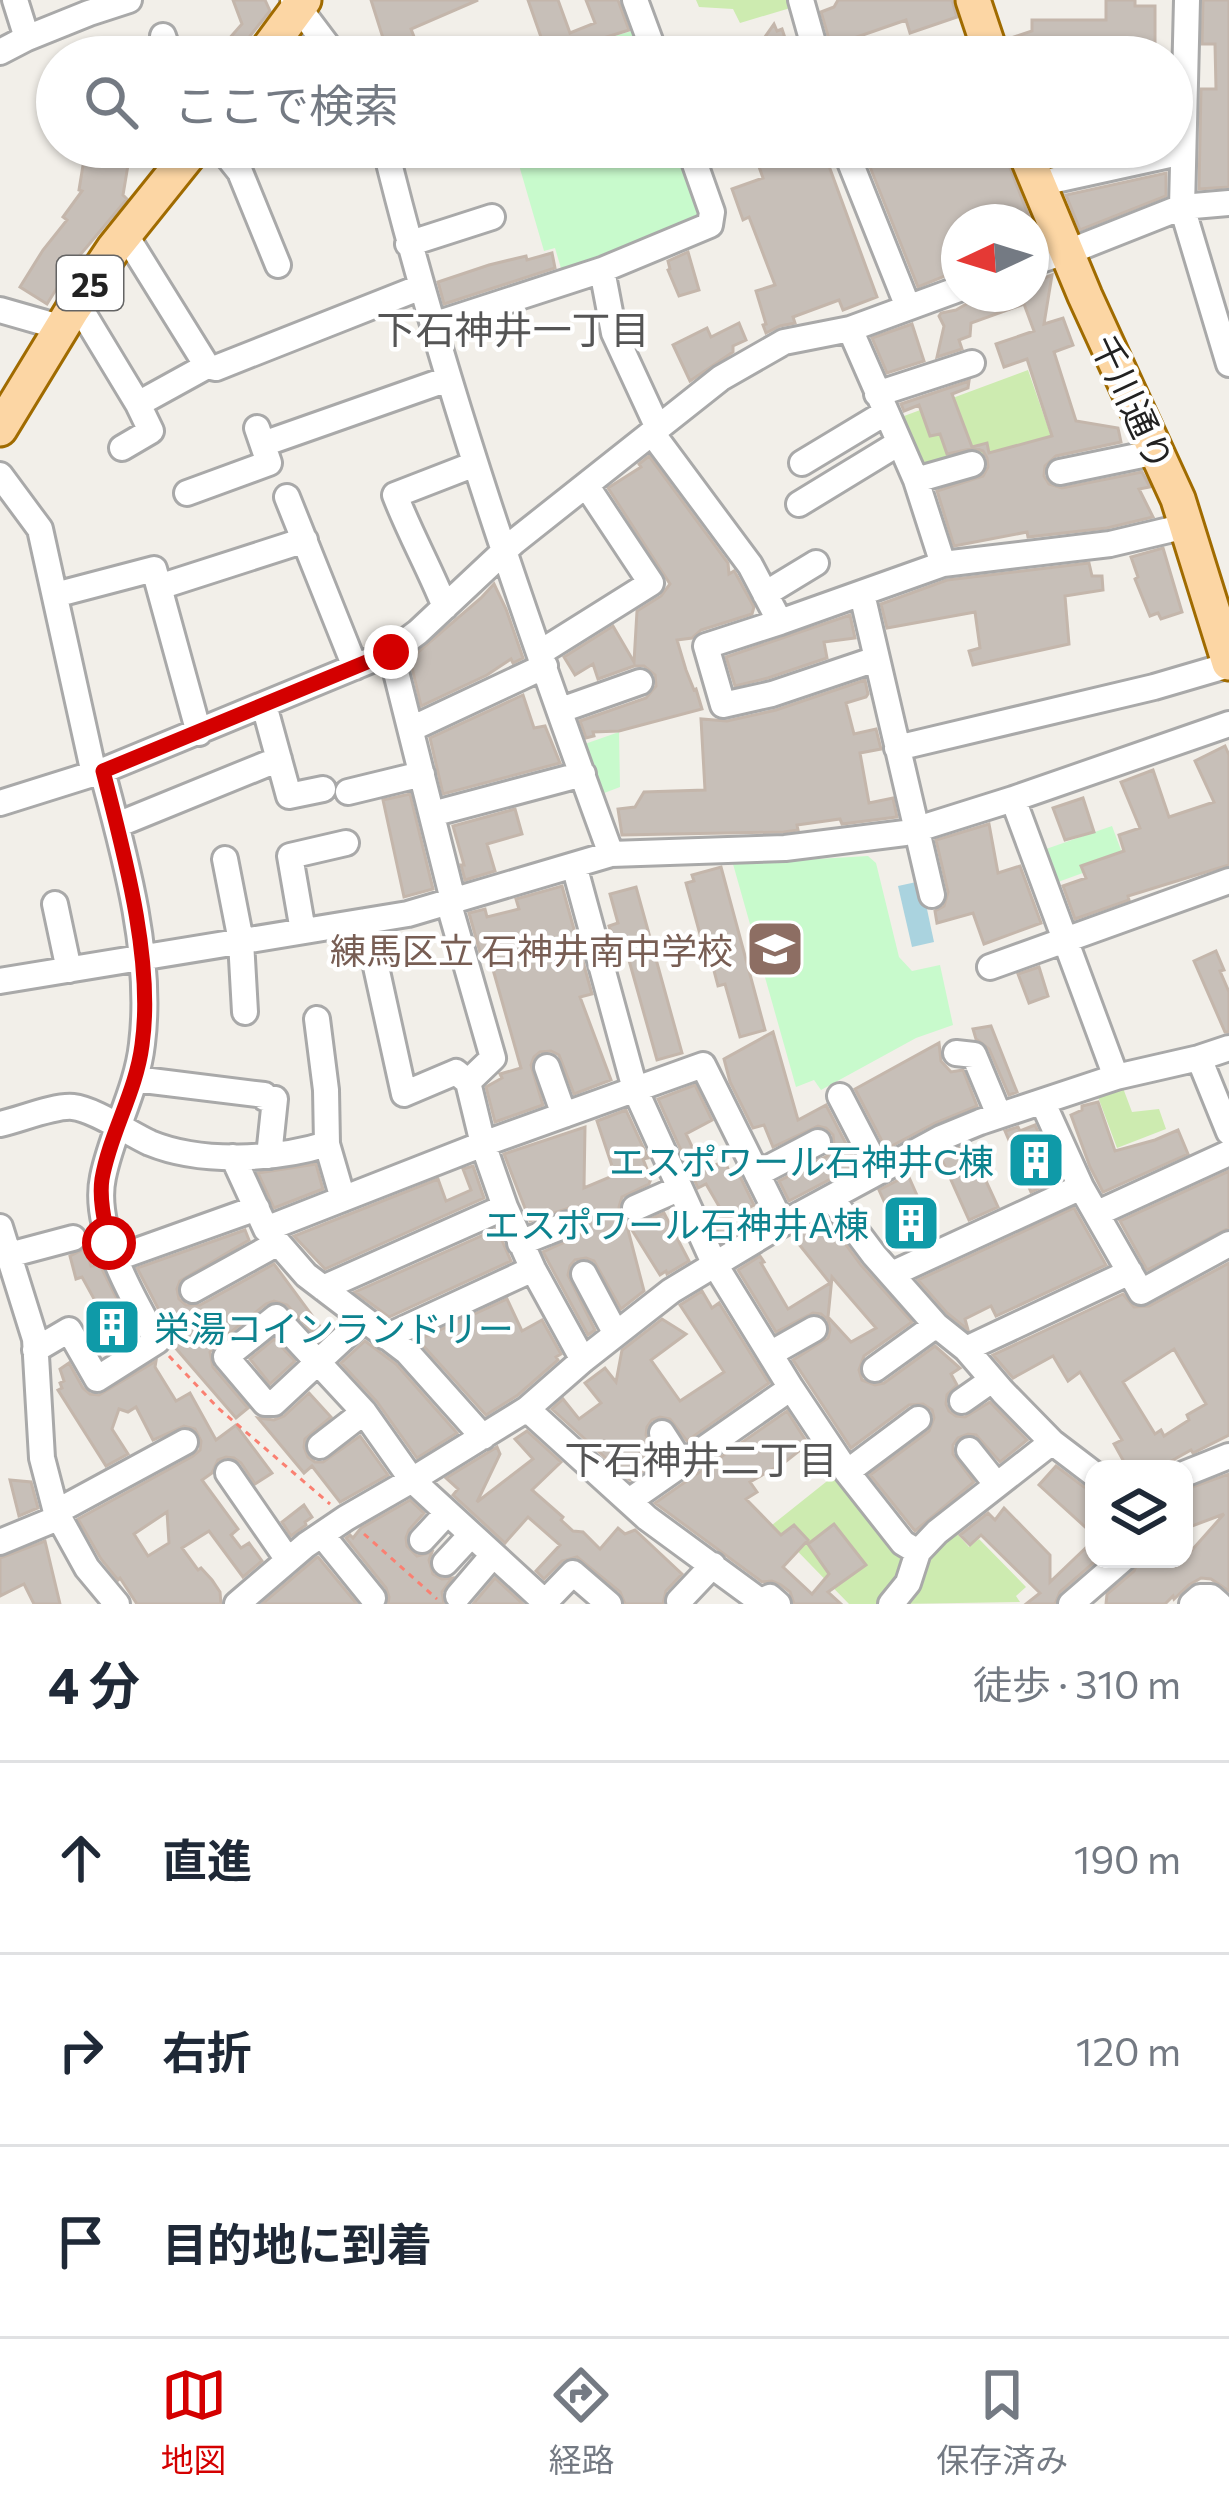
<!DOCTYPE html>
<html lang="ja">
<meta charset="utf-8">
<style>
:root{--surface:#fff;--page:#f6f6f7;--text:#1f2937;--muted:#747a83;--line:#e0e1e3;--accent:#d40000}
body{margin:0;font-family:Commissioner,"Noto Sans JP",sans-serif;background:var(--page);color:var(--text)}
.controls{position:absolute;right:36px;bottom:36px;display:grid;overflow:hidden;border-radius:24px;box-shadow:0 3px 9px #0004}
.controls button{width:108px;height:108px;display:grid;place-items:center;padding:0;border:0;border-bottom:3px solid var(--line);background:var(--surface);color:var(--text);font:60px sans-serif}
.compass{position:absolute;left:941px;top:204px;width:108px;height:108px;border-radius:50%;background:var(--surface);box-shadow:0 3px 9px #0004;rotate:266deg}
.stop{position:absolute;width:36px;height:36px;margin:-27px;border:9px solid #d40000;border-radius:50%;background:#fff}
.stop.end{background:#d40000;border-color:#fff;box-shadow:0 3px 12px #0008}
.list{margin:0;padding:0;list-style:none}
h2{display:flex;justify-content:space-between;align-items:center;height:156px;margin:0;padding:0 48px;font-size:51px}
h2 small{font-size:39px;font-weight:400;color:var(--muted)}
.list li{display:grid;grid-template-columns:78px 1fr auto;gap:36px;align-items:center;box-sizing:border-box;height:192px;padding:0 48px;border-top:3px solid var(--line)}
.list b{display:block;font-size:45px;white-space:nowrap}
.list em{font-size:39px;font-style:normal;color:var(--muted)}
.icon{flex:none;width:66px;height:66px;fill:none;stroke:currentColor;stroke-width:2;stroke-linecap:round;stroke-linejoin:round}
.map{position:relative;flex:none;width:1229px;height:1604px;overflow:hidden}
.search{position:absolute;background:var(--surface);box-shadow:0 3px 9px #0004;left:36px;right:36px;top:36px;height:132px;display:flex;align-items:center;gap:30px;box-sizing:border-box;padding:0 42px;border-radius:66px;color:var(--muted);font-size:45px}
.sheet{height:732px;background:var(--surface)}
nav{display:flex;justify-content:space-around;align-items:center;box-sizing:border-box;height:168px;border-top:3px solid var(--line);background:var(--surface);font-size:33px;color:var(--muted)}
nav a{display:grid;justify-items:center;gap:6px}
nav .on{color:var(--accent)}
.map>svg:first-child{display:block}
</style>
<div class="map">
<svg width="1229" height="1604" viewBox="0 0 1229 1604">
<rect width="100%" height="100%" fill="#f2efe9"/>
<path fill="#cdebb0" d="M696,0H795L797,6L740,23L733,9L699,7Z
M1028,370L1051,436L924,471L896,419Z
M1123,1088L1132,1112L1159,1109L1166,1129L1117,1148L1098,1097Z
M841,1470L905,1550L901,1580L879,1604H849L772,1525Z
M950,1526L969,1547L979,1539L1026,1587L1016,1596L1020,1602L898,1604L920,1559Z"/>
<path fill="#c8facc" d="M639,29L650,55L587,57L583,45Z
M518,147H675L699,211L697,217L563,275L555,248L544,251L514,148Z
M619,732L620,787L599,795L582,745Z
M1112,826L1124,858L1058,882L1046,849Z
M868,856L876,863L899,957L912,971L940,965L953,1025L916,1038L821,1090L814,1080L796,1087L733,864Z"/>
<path fill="#aad3df" d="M921,881L934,942L912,947L898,886Z"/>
<path fill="#c7bfb8" stroke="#c4b6ab" stroke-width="3" fill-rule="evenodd" d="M233,0H265L270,11L250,36L241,57H213L242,24Z
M371,0H478L411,29L422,57H389Z
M528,0H558L570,33L595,23L586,0H618L629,30L575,47L578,57H548Z
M838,0H952L957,17L910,33L906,20L831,46L821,12L834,7Z
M1106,0H1135V6H1155V55L1013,57L1008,39L1032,31V20H1106Z
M1203,0H1229V187L1199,189L1201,89H1216L1215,44H1202Z
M774,24L777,31L782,29L787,44L778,48L781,57H762L758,47Z
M86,147H131L123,195L127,199L70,267L47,304L20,287L43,250L67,220L63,217L82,191L79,190Z
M752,147H822L877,297L843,310L839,300L793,317L795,323L780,326L766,333L763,325L766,324L756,291L775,285L749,217L743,220L732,189L763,178Z
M862,147H1002L1031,222H959V254L945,260L950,274L918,287Z
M1051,147H1129L1055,163Z
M1166,173V196L1080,230L1066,195Z
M688,252L699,290L679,296L668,270L670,269L668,261Z
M552,253L555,268L444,304L438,282L489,265L526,256L527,260Z
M1052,275L1044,324L1063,318L1073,345L1054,352L1076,421L1118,428L1121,442L1056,456L1045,466L1044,476L1049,484L1062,488L1142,472L1150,487L1139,489L1153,517L1107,528L1028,537L1027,532L954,546L937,491L983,476L988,467L987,458L983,451L975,448L947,454L940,434L930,436L919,405L904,411L901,404L969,381L968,388L952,394L972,447L987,443L989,453L1052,436L1027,359L1004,367L996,344L1034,331L1024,304L971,323L970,336L959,340L962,349L937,357L944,326L939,316L941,313L956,310L968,303L973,304L975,294H1031V279L1037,281Z
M739,323L746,340L733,346V352L690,381L673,345L707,328L711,337Z
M912,324L924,361L887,373L872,338Z
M649,456L728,563L729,574L734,571L736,574L754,607L752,614L701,630L692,638L677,640L686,670L694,690L696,689L702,709L619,731L593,732L594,736L586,738L580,721L646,698L656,686L655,675L644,666H634L598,679L593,664L575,675L564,657L613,626L634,662L637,611L661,596L670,584L608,488L641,467L639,464Z
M1163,548L1182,612L1161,619L1158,613L1150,616L1135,579L1138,577L1131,557Z
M1089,563L1092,576H1102L1103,590L1065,596L1069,644L973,665L969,651L980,648L975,612L887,628L881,604L947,580Z
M494,584L506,609L523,658L513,663L511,659L487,675L421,706L410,659L481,598Z
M850,615L855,638L824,642L827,658L768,678L735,686L726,657Z
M865,680L868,694L866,697L846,703L854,734L876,729L881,749L860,753L869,803L893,798L897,817L842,824L840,819L797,825L798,830L784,832L622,835L618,809L635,807L644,792L705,790L701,719L727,721L776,710Z
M523,695L534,728L545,726L560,763L443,794L430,738Z
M1225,746L1229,755V865L1128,896L1129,900L1075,919L1063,886L1086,878L1081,866L1124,851L1119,835L1140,828L1121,782L1153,770L1169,817L1214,802L1195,761Z
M410,794L433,889L404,897L383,800Z
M1083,798L1094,832L1065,840L1053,808Z
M515,809L522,834L487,844L495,871L465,880L461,865H464L453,826Z
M989,824L998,873L1020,866L1041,923L984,944L973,913L937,923L935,911L944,906L948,892L936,840Z
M721,867L765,1030L740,1037L725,984L718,986L708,948L704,949L686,883L694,881L692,875Z
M562,886L592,994L580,997L611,1080L574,1094L559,1055L551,1051L540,1052L534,1057L531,1065L543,1105L495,1122L486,1087L502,1078L500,1074L521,1068L490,959L486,954L481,956L469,913L485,909L487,917L519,909L516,899Z
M636,887L682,1053L657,1060L625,946L616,949L609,926L618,923L610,894Z
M1216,951L1224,970L1220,971L1229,992V1032H1225L1194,961Z
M1039,967L1048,996L1029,1003L1018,974Z
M991,1026L1017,1092L1009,1095L989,1049L976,1039L973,1029Z
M773,1032L798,1120L826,1105L857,1165L789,1201L779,1181L827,1156L834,1144L833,1135L826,1128L818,1126L773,1147L764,1125L753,1128L730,1082L724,1059Z
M939,1043L941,1061L951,1072L963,1070L977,1106L935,1123L886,1149L855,1089Z
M695,1085L712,1120L686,1134L703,1170L725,1161L730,1174L737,1170L754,1205L726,1219L720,1209L732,1235L722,1241L710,1214L720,1208L706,1184L698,1188L658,1099Z
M1098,1102L1115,1151L1155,1140L1178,1130L1188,1154L1103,1192L1090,1167L1071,1115L1082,1110V1106Z
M626,1110L648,1158L643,1159L651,1179L649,1184L622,1197L619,1207L621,1216L626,1222L644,1291L621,1309L594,1261L586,1258L575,1260L570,1266L568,1275L595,1330L588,1335L543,1252L580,1235L584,1228L583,1217L577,1210L569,1208L530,1221L504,1154L585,1127L584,1188L615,1175L597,1121Z
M1035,1125L1059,1179L1031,1192L1005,1131L1018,1127L1020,1131Z
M969,1144L998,1207L969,1220L942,1160L934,1163L933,1161Z
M316,1164L323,1189L274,1208L258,1173Z
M473,1166L484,1198L325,1269L294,1236L438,1179L446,1201L471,1190L463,1169Z
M1229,1171V1228L1147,1270L1120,1221Z
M908,1175L935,1236L909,1248H905L879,1190Z
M1074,1208L1106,1265L996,1316L991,1306L965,1319L968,1330L947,1313L918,1280Z
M664,1213L689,1261L667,1274L666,1271L660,1275L627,1222L641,1223Z
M827,1219L861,1265L912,1322L864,1356L859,1370L862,1380L875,1385L884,1383L935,1346L960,1368L951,1374L957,1385L947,1395L946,1404L949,1411L956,1416L965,1417L990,1402L1027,1440L1000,1462L976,1435L968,1434L958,1438L953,1445V1454L974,1482L915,1531L870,1475L929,1431L934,1418L932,1410L923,1404L909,1405L851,1448L793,1360L828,1338L830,1330L828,1320L821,1314L813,1313L776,1332L738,1270L760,1256L764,1262L761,1263L788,1309L830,1283L794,1238L808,1229L811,1232ZM832,1277L876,1328L851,1342L828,1317Z
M497,1229L511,1261L389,1317L355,1292Z
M245,1230L249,1240L180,1281L177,1289L179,1299L186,1305H200L274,1264L325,1333L319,1339L287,1305L274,1301L266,1304L216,1344L210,1352L213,1367L248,1408L236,1418L173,1345L171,1333L137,1268Z
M86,1248L91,1266L100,1265L135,1335L119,1346L111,1334L95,1343L86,1326L104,1317L82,1277L76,1279L70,1256Z
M1229,1263V1435L1193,1453L1191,1450L1157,1469H1128L1114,1444L1122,1440L1080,1372L1068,1381L1053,1356L1013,1378L993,1355L1123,1294L1134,1307L1149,1306ZM1174,1349L1206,1404L1187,1415L1189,1420L1164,1436L1161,1430L1155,1434L1123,1382Z
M702,1291L712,1308L719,1303L769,1383L687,1441L670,1419L660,1417L652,1420L647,1427L646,1435L660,1460L630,1480L552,1409L563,1399L579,1419L601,1403L585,1383L605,1368L616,1382L622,1350L662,1319L686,1334L651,1360L680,1401L724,1372L680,1305Z
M507,1299L522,1331L542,1320L561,1354L556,1357L558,1360L518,1395L486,1415L418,1340Z
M274,1339L295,1361L270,1384L250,1359Z
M365,1341L396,1364L457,1433L417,1458L377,1402L341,1363Z
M156,1361L155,1367L176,1401L190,1393L216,1440L236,1425L272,1473L255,1484L241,1463L234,1458L226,1457L218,1460L212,1473L202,1480L238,1529L231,1535L241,1548L249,1543L262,1561L243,1577L209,1531L182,1548L198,1570L201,1568L212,1580L220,1592L221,1604H137L120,1578L118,1580L101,1559L78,1519L193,1456L200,1450L201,1441L195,1429L184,1426L153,1440L136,1407L128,1412L119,1409L112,1429L128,1454L106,1466L58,1390L62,1388L60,1383L64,1381L60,1369L69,1363L83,1388L90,1394L99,1395ZM167,1512L169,1543L148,1556L134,1534Z
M309,1393L331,1417L305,1439L304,1447L308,1457L315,1462H323L360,1436L388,1475L340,1502L312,1466L304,1473L258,1418L274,1420L284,1416Z
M787,1411L808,1444L785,1462L750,1482L757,1492L746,1499L781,1535L794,1525L808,1540L783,1567L812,1594L829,1574L808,1544L834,1524L866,1565L828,1592L841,1604H794L790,1592L781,1585L772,1581L762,1582L655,1503Z
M527,1431L561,1462L532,1490L563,1517L561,1520L573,1531L583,1532L600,1549L618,1528L625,1534L635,1530L682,1574L666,1591L663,1604H625L620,1592L577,1557L562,1561L544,1579L536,1571L560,1545L528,1517L505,1543L453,1495L458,1489L446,1478L497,1447L500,1454L477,1502L533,1459L515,1439Z
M1056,1466L1084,1487L1094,1490V1535L1039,1485Z
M1229,1474V1591L1211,1579L1201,1578L1189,1585L1174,1599L1173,1596L1165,1604H1106L1107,1594L1134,1571L1139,1559H1184L1224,1514L1184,1529V1490Z
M10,1480L31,1482L38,1508L19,1516Z
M410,1500L424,1513L409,1530L406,1538L407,1546L417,1556L432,1552L429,1560L433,1574L442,1579L452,1578L442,1592L444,1604H388L389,1597L386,1588L346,1538L350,1535L353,1538L361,1528Z
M304,1505L312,1517L305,1522L306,1525L291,1536L282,1522Z
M1004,1508L1050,1555V1582L1094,1540V1559H1098L1060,1592L1055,1604H1026L1040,1593L981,1535L970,1545L960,1535L988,1513L995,1520Z
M45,1541L60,1604H34L24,1584L0,1596V1558Z
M318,1557L357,1604H262L316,1558Z
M495,1578L523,1604H473Z"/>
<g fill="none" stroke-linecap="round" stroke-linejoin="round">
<defs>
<path id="minor" d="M15,0L27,38L89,13L129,0
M293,0L336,57
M635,0L656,57
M801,0L817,57
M1187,0L1182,207L1229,364
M163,36L170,57
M0,52L27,38
M220,147L240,172L278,265
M385,147C444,386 526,622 611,854
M844,147L908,307
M1037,184L1183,152
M125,234L207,366L216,368L421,287
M408,244L492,217
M1031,263L1081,247L1182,207L1229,203
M602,270L614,333L658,428
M73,309L86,318L138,404L151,431L122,448
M0,310L63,328
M433,325L602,270L710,225L712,212L689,147
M850,329L916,480L943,564
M877,394L972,363
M138,404L207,366
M652,433L750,565L780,622L943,564L1110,544L1186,526
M263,444L448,379
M802,463L885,413
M1060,472L1157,452
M0,475L40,529L94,774
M916,480L972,464
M187,493L269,463L257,428
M287,497L355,667
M799,504L899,443
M159,587L305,540
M765,594L816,563
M862,594L932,895
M55,595L154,569L199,733
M445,607C430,569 410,534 395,495L475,464
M780,622L706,646L723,705L772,694L876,659
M391,652L453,900
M541,652L651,583L586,485
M264,705L289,796L323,789
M561,710L640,682
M411,729L545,666
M897,748L1154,687L1229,665
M348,792L422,774
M1013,799L1116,1077
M0,803L102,771L391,652L418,632L514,542L721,378L784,342L850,329L959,289
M432,814L583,774
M117,825L279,759
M225,859L241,941L245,1012
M574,865L635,1089L714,1263L791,1388L847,1472L903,1543L918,1552
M448,901L493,1058L468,1082L483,1144L505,1207L533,1269L583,1360
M55,904L69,970
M366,921L404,1094L456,1072L468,1082
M303,931L290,856L346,843
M990,967L1229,881
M0,981L408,914L611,854L785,848L905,833L1013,799L1229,724
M317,1019L326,1090L327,1144L343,1199
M956,1053L974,1055L999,1115
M1199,1058L1229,1132
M547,1067L564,1115
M135,1079L264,1095L265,1098L275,1099L269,1156
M840,1096L879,1171
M1043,1103L1081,1187L1141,1292L1229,1244
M0,1124C19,1120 55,1105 73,1107C94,1109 130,1134 150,1143C201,1164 276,1160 327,1144
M233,1157L266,1229L306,1275L407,1352L483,1437
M757,1174L818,1142
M832,1199L874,1255L936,1325L966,1349L1003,1392L1052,1442L1094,1474
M635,1208L678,1189
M1098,1213L1229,1153
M0,1227L35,1339L42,1458L56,1512L87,1568L117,1604
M266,1229L483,1144L703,1065L782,1224
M520,1243L568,1224
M9,1255L73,1238
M117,1258L257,1208
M584,1274L616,1334
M892,1274L1081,1187
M323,1288L505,1207
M193,1290L278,1243
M363,1320L274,1403H265L226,1357L276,1317L364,1412L412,1480L545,1602
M386,1337L533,1269
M966,1349L1130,1272
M35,1350L69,1330L97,1379L157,1341C132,1297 92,1228 103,1177C112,1132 137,1090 142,1044C153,956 125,856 102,771
M770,1354L814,1329
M875,1369L936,1325
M962,1401L992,1380
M527,1409L647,1518L760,1601L770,1597L778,1604
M662,1433L682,1464
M320,1446L364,1412
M969,1450L997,1485
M847,1472L918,1419
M228,1473L288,1560
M1184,1474L1229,1456
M629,1501L791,1388
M56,1512L185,1442
M322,1535L373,1598
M422,1540L447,1513
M0,1542L58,1518
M445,1563L471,1535
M458,1596L493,1555
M679,1601L713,1565
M237,1604L306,1545L346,1518L412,1480L527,1409L583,1360L671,1291L782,1224L941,1138L980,1122L1116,1077L1199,1058L1229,1048
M543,1604L573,1573L609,1604
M891,1604L908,1583L918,1552L937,1532L1052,1442
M1071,1604L1123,1559
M1192,1604L1200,1597H1211L1219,1604"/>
<path id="major" d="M973,0L992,57
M262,57L304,0
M1023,147L1085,296L1178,499L1229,663
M0,429L73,309L114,248L195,147"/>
</defs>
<use href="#minor" stroke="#a9a9a9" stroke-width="30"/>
<use href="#major" stroke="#a06b00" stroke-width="39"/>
<path stroke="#fa8072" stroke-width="3" stroke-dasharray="6 6" stroke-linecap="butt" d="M169,1356L218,1408L330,1504
M364,1534L437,1599"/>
<use href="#minor" stroke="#fff" stroke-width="24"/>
<use href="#major" stroke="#fcd6a4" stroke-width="33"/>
</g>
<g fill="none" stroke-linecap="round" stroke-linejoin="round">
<path stroke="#d40000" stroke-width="15" d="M109,1243C105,1224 99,1199 102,1179C110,1133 136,1092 142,1045C154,961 124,853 103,771L391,652"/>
</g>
<defs>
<symbol id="school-square" viewBox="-11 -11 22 22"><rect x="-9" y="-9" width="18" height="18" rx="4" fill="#8d6e63" stroke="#fff"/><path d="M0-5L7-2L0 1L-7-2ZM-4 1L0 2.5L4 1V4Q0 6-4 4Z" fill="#fff"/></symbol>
<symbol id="building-square" viewBox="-11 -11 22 22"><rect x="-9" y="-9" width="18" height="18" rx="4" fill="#0f9aa8" stroke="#fff"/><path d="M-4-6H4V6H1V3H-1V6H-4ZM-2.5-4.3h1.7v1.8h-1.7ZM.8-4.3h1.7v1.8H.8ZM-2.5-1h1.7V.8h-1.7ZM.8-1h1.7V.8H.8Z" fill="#fff"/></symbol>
</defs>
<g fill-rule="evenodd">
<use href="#school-square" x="742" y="916" width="66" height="66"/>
<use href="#building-square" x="1003" y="1127" width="66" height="66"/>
<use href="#building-square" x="878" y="1190" width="66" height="66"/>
<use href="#building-square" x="79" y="1294" width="66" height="66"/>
</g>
<g text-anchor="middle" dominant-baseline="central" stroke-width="9" stroke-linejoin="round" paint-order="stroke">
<rect fill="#fff" stroke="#646464" stroke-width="3" x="57" y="256" width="66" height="54" rx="9"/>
<g font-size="33" font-weight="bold" fill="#222">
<text x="90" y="283">25</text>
</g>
<g font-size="36" fill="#222" stroke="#fff">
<text transform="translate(1134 402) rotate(65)">千川通り</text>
</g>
<g font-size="36" fill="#785e54" stroke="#fff" text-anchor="end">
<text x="733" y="949">練馬区立 石神井南中学校</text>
</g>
<g font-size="36" fill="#0d838f" stroke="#fff" text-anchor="end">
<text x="994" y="1160">エスポワール石神井C棟</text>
<text x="869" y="1223">エスポワール石神井A棟</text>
<text x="154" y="1327" text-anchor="start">栄湯コインランドリー</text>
</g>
<g font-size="39" fill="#555" stroke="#fff">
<text x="513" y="328">下石神井一丁目</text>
<text x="701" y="1458">下石神井二丁目</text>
</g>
</g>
</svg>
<div class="controls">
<button><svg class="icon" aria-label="layers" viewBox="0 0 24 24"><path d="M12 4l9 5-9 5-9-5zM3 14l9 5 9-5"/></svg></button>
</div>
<svg class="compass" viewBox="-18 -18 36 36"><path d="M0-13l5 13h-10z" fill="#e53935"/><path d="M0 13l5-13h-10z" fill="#747a83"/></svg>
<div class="stop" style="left:109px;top:1243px"></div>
<div class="stop end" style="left:391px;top:652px"></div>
<div class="search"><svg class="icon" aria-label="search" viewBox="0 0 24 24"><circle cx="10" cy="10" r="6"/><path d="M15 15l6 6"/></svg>ここで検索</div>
</div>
<section class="sheet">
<h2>4 分<small>徒歩 · 310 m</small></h2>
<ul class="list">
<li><svg class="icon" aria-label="ahead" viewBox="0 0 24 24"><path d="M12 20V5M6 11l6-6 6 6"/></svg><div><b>直進</b></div><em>190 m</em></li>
<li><svg class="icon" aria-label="right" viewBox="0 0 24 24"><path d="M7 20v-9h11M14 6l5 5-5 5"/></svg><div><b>右折</b></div><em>120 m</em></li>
<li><svg class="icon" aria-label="arrive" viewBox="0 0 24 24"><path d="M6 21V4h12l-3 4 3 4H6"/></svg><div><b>目的地に到着</b></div></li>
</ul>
</section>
<nav>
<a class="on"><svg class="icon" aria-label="map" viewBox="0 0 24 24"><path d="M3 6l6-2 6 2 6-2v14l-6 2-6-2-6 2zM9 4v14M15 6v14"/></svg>地図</a>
<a><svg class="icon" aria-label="directions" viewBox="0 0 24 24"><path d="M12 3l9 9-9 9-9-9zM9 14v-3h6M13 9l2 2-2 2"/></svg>経路</a>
<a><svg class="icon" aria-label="saved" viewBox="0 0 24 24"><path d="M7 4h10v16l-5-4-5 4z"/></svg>保存済み</a>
</nav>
